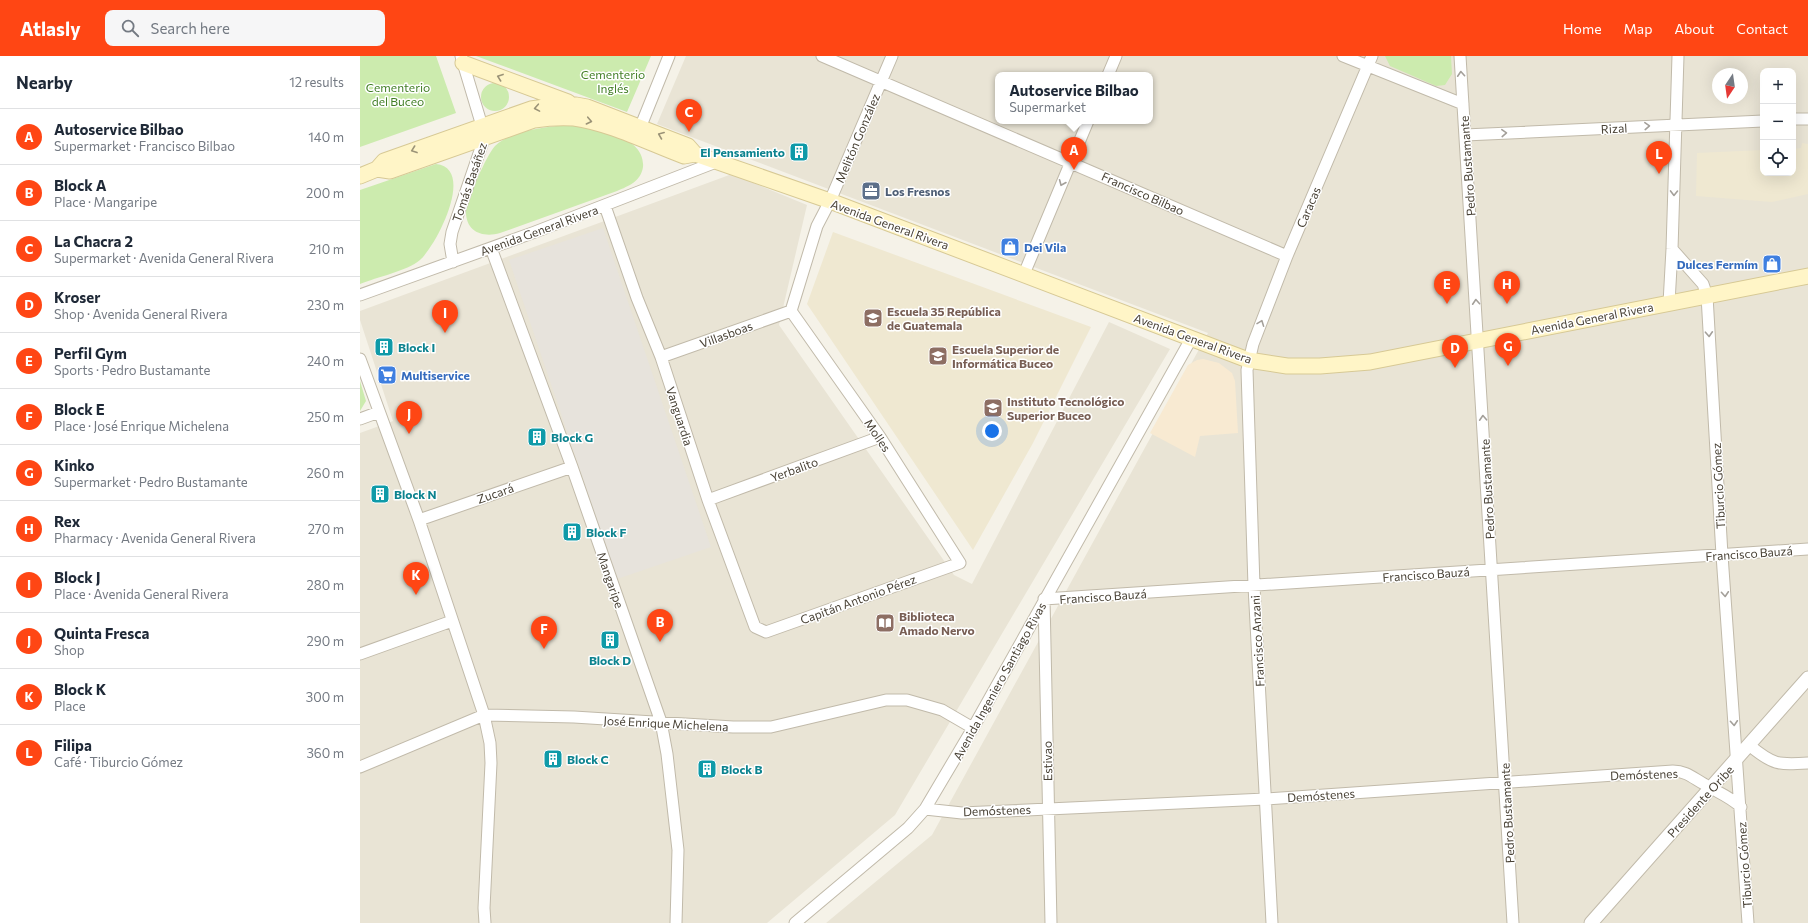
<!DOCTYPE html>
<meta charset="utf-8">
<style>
:root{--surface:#fff;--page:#f6f6f7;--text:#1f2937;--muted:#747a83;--line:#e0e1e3;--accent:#ff4614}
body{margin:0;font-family:Commissioner,sans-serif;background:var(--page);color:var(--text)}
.controls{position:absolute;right:12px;top:12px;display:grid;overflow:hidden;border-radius:8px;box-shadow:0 4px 16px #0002}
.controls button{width:36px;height:36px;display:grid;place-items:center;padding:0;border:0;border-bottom:1px solid var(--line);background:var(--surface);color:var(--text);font:20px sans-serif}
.compass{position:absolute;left:1352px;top:12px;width:36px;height:36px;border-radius:50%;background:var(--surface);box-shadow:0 4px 16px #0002;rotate:193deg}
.you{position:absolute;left:632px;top:375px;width:14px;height:14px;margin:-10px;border:3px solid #fff;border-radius:50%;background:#1a73e8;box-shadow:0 0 0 6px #1a73e833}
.badge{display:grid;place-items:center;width:26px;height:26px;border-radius:50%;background:var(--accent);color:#fff;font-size:13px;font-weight:700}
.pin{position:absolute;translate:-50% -33px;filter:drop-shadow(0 1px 2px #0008)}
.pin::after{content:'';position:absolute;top:21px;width:14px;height:12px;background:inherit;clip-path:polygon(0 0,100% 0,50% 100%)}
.popup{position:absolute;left:635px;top:16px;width:158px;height:52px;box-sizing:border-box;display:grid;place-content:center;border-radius:8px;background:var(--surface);filter:drop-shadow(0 1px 3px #0005);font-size:13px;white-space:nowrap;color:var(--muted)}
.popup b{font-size:15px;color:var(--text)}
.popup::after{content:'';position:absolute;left:50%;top:100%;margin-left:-8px;border:8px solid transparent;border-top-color:var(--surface)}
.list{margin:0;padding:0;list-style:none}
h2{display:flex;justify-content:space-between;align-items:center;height:52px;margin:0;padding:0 16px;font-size:17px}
h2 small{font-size:13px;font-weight:400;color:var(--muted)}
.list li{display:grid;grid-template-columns:26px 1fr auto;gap:12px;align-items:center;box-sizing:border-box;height:56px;padding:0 16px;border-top:1px solid var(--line)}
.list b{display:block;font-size:15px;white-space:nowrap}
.list p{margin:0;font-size:13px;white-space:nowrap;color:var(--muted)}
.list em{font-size:13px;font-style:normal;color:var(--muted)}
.icon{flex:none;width:22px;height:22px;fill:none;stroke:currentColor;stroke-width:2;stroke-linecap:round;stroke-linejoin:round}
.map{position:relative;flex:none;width:1448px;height:867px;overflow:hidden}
header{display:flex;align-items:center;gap:24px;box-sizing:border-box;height:56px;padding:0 20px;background:var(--accent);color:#fff}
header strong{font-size:19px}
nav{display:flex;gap:22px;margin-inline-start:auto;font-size:14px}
.search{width:280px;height:36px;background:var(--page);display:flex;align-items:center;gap:10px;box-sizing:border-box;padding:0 14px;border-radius:8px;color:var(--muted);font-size:15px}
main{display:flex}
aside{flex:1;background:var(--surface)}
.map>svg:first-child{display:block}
</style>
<header>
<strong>Atlasly</strong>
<div class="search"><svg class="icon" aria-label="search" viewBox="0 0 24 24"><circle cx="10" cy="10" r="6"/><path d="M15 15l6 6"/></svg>Search here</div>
<nav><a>Home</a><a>Map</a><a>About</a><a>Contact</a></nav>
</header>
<main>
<aside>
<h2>Nearby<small>12 results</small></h2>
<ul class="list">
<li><span class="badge">A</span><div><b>Autoservice Bilbao</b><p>Supermarket · Francisco Bilbao</p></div><em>140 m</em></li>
<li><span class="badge">B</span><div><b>Block A</b><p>Place · Mangaripe</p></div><em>200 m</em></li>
<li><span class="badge">C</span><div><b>La Chacra 2</b><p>Supermarket · Avenida General Rivera</p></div><em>210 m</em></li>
<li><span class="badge">D</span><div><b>Kroser</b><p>Shop · Avenida General Rivera</p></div><em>230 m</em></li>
<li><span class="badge">E</span><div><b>Perfil Gym</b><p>Sports · Pedro Bustamante</p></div><em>240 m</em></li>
<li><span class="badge">F</span><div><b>Block E</b><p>Place · José Enrique Michelena</p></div><em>250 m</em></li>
<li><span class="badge">G</span><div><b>Kinko</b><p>Supermarket · Pedro Bustamante</p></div><em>260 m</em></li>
<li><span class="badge">H</span><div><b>Rex</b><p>Pharmacy · Avenida General Rivera</p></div><em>270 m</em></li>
<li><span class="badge">I</span><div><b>Block J</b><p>Place · Avenida General Rivera</p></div><em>280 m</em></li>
<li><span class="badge">J</span><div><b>Quinta Fresca</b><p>Shop</p></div><em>290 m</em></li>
<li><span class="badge">K</span><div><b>Block K</b><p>Place</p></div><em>300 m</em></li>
<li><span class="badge">L</span><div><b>Filipa</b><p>Café · Tiburcio Gómez</p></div><em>360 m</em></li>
</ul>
</aside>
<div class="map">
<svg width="1448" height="867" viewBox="0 0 1448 867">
<rect width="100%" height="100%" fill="#f5f2e8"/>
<path fill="#e9e4d5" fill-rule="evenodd" d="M326,0H1448V867H466L572,779L848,277L297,68ZM1403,15H1433V117H1403ZM1358,18H1382V42H1358ZM638,19H790V65H638Z
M372,118L447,149L419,269L594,519L612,528L749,266L810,293L535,759L407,867H0V377L33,365L0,264V255Z"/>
<path fill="#f8ead2" d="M843,303L859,307L872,317L875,325L878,377L840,380L835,401L790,377L828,309L837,304Z"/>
<path fill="#e7e3dc" d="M243,172L351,491L257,523L149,204Z"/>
<path fill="#efe8d1" d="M1442,87L1448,88V138L1412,146L1336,140L1337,97L1403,94V117H1433V93L1441,92Z
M473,176L731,271L673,387L613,494L447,248Z"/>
<path fill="#ccebae" d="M0,0H76L96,57L0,91Z
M116,0H291L267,56Z
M1025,0H1091L1092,18L1085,29L1076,30L1030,10Z
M121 41a14 14 0 1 1 28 0a14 14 0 1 1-28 0Z
M205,69C229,71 286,78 283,111C281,125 269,130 257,135L140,177C123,182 105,176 106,154C107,144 127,98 135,90C150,75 185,71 205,69Z
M76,108C116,112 77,189 60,204C47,215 17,221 0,228V134Z
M0,325L6,345L0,355Z"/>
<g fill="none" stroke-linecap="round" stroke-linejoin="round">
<defs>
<path id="minor" d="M462,0L927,200
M983,0L1103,48
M1100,0L1153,867
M748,19L756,0
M1433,63H1448
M278,77L309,0
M1105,79L1403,65
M245,150L277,242L301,301L348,444L395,571L406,576L600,507L520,381L431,255
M131,192L212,411L301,666L307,698L318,794L316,867
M1312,193L1343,228L1347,240L1362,499L1388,867
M93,206L90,188L92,176L125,80L101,0
M664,218L728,65
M0,239L175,176L356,106
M1309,247L1312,193L1318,0
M431,255L457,170L470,145L532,0
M301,301L431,255
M0,303L59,464L124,659L130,687L131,707L124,852L125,867
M0,363L19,356
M348,444L520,381
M59,464L212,411
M0,598L92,565
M1389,689C1413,709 1418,709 1448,707
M0,711L124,659L214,661L373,671H411L526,644H547L582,654L613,672
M565,753L602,757L905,743L1313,715C1326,715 1333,722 1344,728C1357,736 1369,740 1381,751
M435,867L548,772L565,753L613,672L831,283
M691,867L684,543L1448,493
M912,867L894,530L887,314L893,288L927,200L1012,0"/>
<path id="tertiary" d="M1231,867L1448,622"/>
<path id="secondary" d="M103,7L208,46
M17,113L30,115L174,64C187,62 200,61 214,62C250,67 289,87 324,100L335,98
M0,120L17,113L24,105L171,53L192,50L216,49L227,51L328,90L335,98L470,145L888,304L927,310H960L1010,306L1448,220"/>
</defs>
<use href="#minor" stroke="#c1baaa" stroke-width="13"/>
<use href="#tertiary" stroke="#c1baaa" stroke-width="15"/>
<use href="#secondary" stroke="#d7c995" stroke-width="17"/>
<use href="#minor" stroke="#fff" stroke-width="11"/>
<use href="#tertiary" stroke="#fff" stroke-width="13"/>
<use href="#secondary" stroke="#fff5c7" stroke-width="15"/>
</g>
<defs><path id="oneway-chevron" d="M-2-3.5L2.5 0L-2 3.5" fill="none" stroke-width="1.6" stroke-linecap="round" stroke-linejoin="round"/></defs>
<g stroke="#a4a09a">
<use href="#oneway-chevron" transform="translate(1101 18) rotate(-94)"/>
<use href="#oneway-chevron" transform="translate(1287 70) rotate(-3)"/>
<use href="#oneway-chevron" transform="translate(1144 77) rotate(-3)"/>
<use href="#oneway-chevron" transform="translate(702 127) rotate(113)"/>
<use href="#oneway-chevron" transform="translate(1314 137) rotate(91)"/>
<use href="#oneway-chevron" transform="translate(1116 246) rotate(-94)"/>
<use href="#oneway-chevron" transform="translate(901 267) rotate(-69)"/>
<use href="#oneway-chevron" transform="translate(1349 278) rotate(87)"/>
<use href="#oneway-chevron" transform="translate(1123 362) rotate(-93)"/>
<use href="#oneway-chevron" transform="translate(1365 538) rotate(86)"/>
<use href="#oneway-chevron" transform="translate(1374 667) rotate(86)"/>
</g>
<g stroke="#9b9377">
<use href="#oneway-chevron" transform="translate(140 21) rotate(-160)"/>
<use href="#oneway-chevron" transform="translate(177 52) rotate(170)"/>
<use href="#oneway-chevron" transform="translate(229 65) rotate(12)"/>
<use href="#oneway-chevron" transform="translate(301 79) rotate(-158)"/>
<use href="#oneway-chevron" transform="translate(54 94) rotate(160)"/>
</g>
<defs>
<symbol id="building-square" viewBox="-11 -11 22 22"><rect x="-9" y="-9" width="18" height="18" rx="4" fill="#0f9aa8" stroke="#fff"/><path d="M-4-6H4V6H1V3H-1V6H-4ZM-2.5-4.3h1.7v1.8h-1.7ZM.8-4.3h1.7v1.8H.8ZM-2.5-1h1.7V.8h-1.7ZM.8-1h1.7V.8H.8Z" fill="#fff"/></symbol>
<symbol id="office-square" viewBox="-11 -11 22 22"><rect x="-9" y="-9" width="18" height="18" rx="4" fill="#5c6f8a" stroke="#fff"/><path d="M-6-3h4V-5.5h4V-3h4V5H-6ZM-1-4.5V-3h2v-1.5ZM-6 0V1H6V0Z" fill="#fff"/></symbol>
<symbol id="shop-square" viewBox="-11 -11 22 22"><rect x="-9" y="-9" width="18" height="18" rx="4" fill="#3f7fe0" stroke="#fff"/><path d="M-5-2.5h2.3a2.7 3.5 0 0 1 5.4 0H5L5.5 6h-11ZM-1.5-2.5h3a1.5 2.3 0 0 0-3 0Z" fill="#fff"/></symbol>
<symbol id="school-square" viewBox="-11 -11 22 22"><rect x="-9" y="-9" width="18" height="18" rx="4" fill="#8d6e63" stroke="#fff"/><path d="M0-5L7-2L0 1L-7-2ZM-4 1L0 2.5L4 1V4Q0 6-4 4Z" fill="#fff"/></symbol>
<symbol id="supermarket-square" viewBox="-11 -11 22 22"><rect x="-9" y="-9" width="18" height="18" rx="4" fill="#3f7fe0" stroke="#fff"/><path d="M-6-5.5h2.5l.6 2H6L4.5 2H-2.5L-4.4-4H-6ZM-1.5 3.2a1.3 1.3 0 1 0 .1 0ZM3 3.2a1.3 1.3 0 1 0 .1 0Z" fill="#fff"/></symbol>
<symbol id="library-square" viewBox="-11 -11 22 22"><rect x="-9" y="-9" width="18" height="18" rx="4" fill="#8d6e63" stroke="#fff"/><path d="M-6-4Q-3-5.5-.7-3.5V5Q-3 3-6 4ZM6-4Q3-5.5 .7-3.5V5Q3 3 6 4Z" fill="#fff"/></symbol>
</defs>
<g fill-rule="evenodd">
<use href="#building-square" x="428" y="85" width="22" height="22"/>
<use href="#office-square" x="500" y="124" width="22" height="22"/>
<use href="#shop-square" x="639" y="180" width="22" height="22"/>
<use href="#shop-square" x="1401" y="197" width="22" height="22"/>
<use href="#school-square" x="502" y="251" width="22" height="22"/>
<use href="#building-square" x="13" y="280" width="22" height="22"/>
<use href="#school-square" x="567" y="289" width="22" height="22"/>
<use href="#supermarket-square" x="16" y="308" width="22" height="22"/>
<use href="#school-square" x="622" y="341" width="22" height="22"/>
<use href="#building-square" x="166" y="370" width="22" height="22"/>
<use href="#building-square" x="9" y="427" width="22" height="22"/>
<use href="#building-square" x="201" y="465" width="22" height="22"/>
<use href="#library-square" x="514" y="556" width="22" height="22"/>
<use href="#building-square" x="239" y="573" width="22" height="22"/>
<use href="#building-square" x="182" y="692" width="22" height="22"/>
<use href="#building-square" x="336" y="702" width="22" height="22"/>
</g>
<g text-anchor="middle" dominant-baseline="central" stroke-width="3" stroke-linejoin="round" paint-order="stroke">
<g font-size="12" fill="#417e25" stroke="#fff">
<text x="253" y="18">Cementerio<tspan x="253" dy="14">Inglés</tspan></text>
<text x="38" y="31">Cementerio<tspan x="38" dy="14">del Buceo</tspan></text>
</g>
<g font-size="12" fill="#494236" stroke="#fff">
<text transform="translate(1254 72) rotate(-3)">Rizal</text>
<text transform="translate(497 82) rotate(-67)">Melitón González</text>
<text transform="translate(1107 110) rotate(-94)">Pedro Bustamante</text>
<text transform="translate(109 126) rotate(-71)">Tomás Basáñez</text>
<text transform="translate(783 137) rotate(24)">Francisco Bilbao</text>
<text transform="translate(948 151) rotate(-67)">Caracas</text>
<text transform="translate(530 168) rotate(20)">Avenida General Rivera</text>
<text transform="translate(179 174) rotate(-20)">Avenida General Rivera</text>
<text transform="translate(1232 262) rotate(-11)">Avenida General Rivera</text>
<text transform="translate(366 278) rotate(-20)">Villasboas</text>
<text transform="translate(833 282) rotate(20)">Avenida General Rivera</text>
<text transform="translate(320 360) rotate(72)">Vanguardia</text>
<text transform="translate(518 379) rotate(56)">Molles</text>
<text transform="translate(434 413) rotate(-20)">Yerbalito</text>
<text transform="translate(1358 430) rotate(-93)">Tiburcio Gómez</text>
<text transform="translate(1127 433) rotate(-93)">Pedro Bustamante</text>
<text transform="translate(135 437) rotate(-19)">Zucará</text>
<text transform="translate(1389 497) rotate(-4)">Francisco Bauzá</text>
<text transform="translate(1066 518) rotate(-4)">Francisco Bauzá</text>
<text transform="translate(251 524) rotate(71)">Mangaripe</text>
<text transform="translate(743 540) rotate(-4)">Francisco Bauzá</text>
<text transform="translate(498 543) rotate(-20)">Capitán Antonio Pérez</text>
<text transform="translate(897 585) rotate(-93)">Francisco Anzani</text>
<text transform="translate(639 625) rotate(-61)">Avenida Ingeniero Santiago Rivas</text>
<text transform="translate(306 667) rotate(3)">José Enrique Michelena</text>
<text transform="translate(687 705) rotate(-91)">Estivao</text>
<text transform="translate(1284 718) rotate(-2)">Demóstenes</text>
<text transform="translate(961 739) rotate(-4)">Demóstenes</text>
<text transform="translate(1340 745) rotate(-48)">Presidente Oribe</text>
<text transform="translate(637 754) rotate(-2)">Demóstenes</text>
<text transform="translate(1147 757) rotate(-93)">Pedro Bustamante</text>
<text transform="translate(1384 809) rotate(-94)">Tiburcio Gómez</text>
</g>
<g font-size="12" font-weight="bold" fill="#0d838f" stroke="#fff" text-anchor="start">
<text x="425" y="96" text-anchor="end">El Pensamiento</text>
<text x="38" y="291">Block I</text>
<text x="191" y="381">Block G</text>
<text x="34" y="438">Block N</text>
<text x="226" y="476">Block F</text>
<text x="250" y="604" text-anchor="middle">Block D</text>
<text x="207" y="703">Block C</text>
<text x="361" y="713">Block B</text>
</g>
<g font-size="12" font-weight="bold" fill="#4e5e75" stroke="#fff" text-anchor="start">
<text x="525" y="135">Los Fresnos</text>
</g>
<g font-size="12" font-weight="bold" fill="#366cbe" stroke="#fff" text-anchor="start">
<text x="664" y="191">Dei Vila</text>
<text x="1398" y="208" text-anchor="end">Dulces Fermím</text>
<text x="41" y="319">Multiservice</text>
</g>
<g font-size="12" font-weight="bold" fill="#785e54" stroke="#fff" text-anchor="start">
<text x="527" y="255">Escuela 35 República<tspan x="527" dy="14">de Guatemala</tspan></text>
<text x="592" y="293">Escuela Superior de<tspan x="592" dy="14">Informática Buceo</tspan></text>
<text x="647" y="345">Instituto Tecnológico<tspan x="647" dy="14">Superior Buceo</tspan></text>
<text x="539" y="560">Biblioteca<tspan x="539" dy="14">Amado Nervo</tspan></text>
</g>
</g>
</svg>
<div class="controls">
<button>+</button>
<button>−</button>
<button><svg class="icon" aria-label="locate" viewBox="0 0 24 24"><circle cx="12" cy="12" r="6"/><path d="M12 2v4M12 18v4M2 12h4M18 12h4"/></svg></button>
</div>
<svg class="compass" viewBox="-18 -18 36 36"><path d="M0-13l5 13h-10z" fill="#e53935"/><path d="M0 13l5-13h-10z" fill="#747a83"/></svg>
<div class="you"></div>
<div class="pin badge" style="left:714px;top:114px">A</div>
<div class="popup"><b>Autoservice Bilbao</b>Supermarket</div>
<div class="pin badge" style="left:300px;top:586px">B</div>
<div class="pin badge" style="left:329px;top:76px">C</div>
<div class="pin badge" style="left:1095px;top:312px">D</div>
<div class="pin badge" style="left:1087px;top:248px">E</div>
<div class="pin badge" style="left:184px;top:593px">F</div>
<div class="pin badge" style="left:1148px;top:310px">G</div>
<div class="pin badge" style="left:1147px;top:248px">H</div>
<div class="pin badge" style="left:85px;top:277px">I</div>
<div class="pin badge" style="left:49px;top:378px">J</div>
<div class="pin badge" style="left:56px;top:539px">K</div>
<div class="pin badge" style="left:1299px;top:118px">L</div>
</div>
</main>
